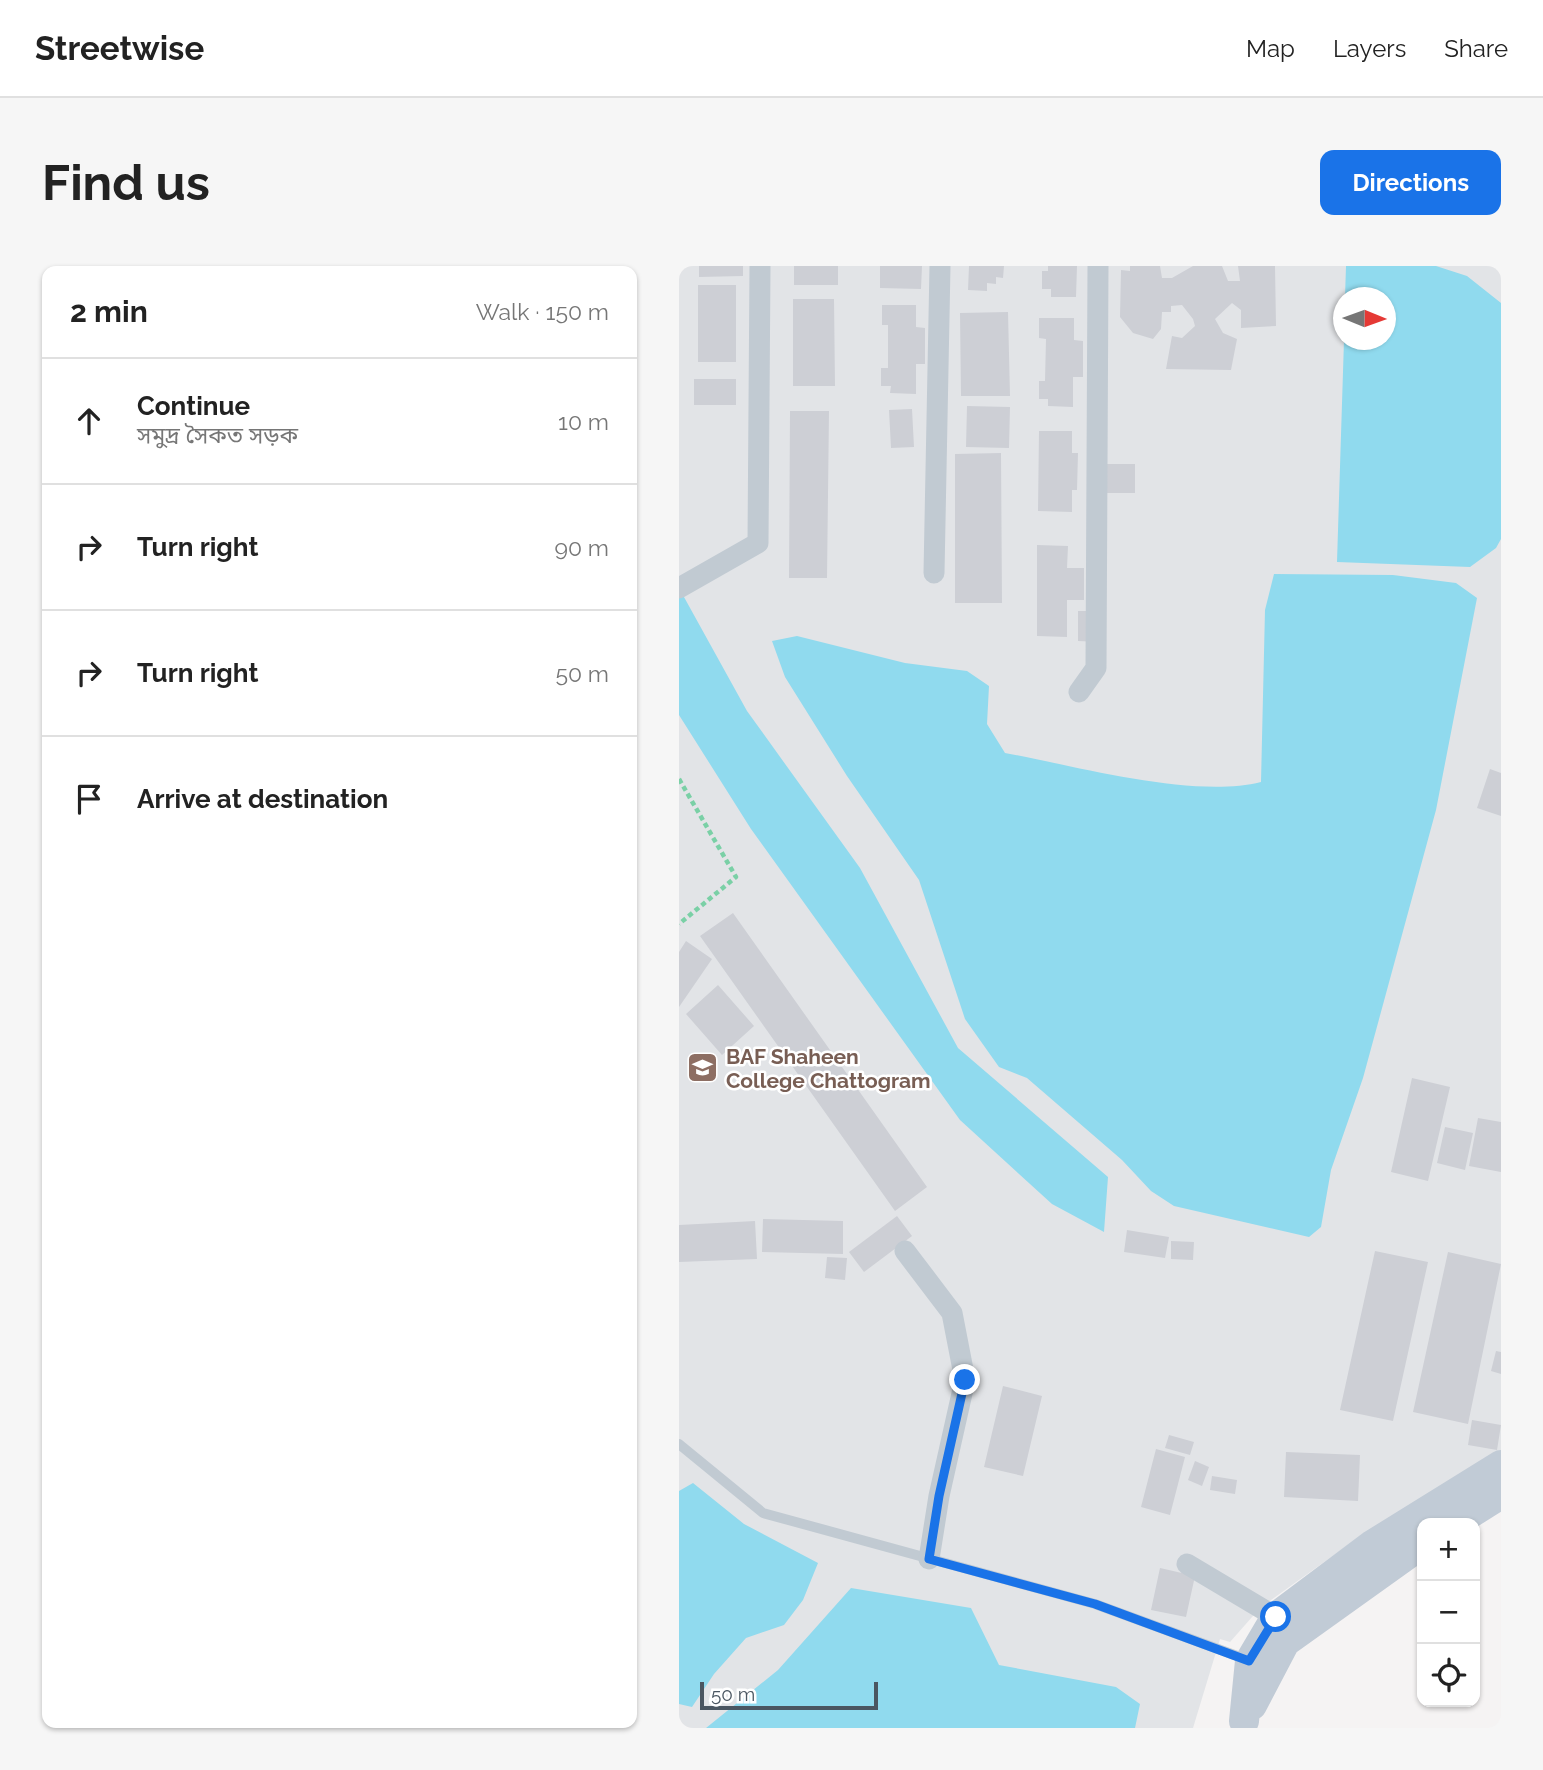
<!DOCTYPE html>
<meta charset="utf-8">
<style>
:root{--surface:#fff;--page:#f6f6f6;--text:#222;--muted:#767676;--line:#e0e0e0;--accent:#1a73e8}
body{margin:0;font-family:Raleway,"Noto Sans Bengali",sans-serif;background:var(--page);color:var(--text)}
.controls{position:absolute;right:21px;bottom:21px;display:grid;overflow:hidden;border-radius:14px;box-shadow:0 2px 5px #0004}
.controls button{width:63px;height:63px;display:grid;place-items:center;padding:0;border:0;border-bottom:2px solid var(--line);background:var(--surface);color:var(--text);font:35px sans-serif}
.compass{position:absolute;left:654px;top:21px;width:63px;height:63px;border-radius:50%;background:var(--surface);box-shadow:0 2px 5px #0004;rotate:91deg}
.scale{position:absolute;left:21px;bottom:18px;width:178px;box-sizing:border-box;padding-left:7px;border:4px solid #4a5661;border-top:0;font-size:19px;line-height:24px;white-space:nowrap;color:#4a5661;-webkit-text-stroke:5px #fff;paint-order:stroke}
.stop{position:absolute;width:21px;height:21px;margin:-16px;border:5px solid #1a73e8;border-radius:50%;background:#fff}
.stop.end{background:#1a73e8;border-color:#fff;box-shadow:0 2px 7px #0008}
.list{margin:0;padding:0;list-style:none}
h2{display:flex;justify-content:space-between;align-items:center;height:91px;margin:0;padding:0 28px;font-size:30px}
h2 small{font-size:23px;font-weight:400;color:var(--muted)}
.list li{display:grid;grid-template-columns:46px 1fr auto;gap:21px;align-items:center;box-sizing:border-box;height:126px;padding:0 28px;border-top:2px solid var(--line)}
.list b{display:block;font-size:26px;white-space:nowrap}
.list p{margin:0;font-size:23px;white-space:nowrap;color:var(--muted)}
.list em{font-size:23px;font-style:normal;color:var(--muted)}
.icon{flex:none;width:38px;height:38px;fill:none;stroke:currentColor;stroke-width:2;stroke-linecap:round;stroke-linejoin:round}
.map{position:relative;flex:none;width:822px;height:1462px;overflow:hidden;border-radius:14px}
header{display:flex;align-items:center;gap:42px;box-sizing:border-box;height:98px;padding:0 35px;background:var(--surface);border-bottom:2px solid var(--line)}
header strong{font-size:33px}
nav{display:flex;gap:38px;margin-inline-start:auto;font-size:24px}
.intro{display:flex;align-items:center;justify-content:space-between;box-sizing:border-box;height:168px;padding:0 42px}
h1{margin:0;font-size:49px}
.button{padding:18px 32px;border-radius:14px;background:var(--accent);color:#fff;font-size:24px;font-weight:700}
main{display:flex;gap:42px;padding:0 42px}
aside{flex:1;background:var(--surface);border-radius:14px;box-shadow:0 2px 5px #0004}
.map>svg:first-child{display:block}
</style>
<header>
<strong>Streetwise</strong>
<nav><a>Map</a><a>Layers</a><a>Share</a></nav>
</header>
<div class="intro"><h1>Find us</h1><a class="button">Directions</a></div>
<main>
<aside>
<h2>2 min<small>Walk · 150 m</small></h2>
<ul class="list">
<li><svg class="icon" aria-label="ahead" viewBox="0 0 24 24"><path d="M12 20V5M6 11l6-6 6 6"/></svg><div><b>Continue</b><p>সমুদ্র সৈকত সড়ক</p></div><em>10 m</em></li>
<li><svg class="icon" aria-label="right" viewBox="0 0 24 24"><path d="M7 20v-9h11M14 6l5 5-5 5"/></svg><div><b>Turn right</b></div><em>90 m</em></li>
<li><svg class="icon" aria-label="right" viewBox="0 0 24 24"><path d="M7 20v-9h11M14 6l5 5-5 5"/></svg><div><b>Turn right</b></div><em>50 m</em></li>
<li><svg class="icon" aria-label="arrive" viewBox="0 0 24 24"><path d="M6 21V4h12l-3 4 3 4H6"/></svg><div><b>Arrive at destination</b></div></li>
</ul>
</aside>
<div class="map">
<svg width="822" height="1462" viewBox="0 0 822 1462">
<rect width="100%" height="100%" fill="#f5f3f3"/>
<path fill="#e2e4e7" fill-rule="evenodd" d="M0,0H822V1193L680,1271L581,1342L551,1376L541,1373L514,1462H0ZM664,32H706V74H664Z"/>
<path fill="#90daee" d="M667,0H757L788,10L822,37V273L817,282L791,301L658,296L665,74H706V32L666,31Z
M595,308L714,309L777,317L798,332L757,544L684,812L652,904L642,961L630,971L495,940L472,925L443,894L348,812L320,801L286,753L240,614L168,510L106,411L93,375L118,370L226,397L288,405L310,420L308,458L326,487C397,500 514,533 582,516L586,344Z
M0,322L68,445L181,602L279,782L429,911L425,966L373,938L281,854L72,563L0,449Z
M14,1217L65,1258L139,1297L124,1334L105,1359L67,1372L35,1408L13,1441L0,1438V1225Z
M172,1322L292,1342L320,1399L437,1421L461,1438L456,1462H27L99,1404Z"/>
<path fill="#cdcfd5" d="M20,0H64V10L20,11Z
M115,0H159V19H115Z
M201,0H243L242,23L201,22Z
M290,0H325L324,12L317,11V18L308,17V25L289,24Z
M369,0H398L397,31H372V23H363V5H369Z
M451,0H481L483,12H493L514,0H543L549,15H561L559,0H596L597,60L562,62V44L553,37L536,53L544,67L558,73L552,104L487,103L493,70L503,72L516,60L514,53L503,39L492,40V46H483L482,63L474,73L454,67L441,51L442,4L451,5Z
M19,19H57V96H19Z
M114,33H155L156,120H114Z
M203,39H237V61L246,62V98H237V128L211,127L212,120H202V102H209V59H203Z
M329,46L331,130H282L281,47Z
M360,52H395V74L404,75V111H394V141L369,140V133H360V115H366L367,73L360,72Z
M15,113H57V139H15Z
M288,140L331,141L330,182L287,181Z
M233,143L235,181L212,182L210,144Z
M111,145H150L148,312H110Z
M360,165H393V187H399L398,224H393V246L359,245Z
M322,187L323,337H276V188Z
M417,198H456V227H416Z
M358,279L389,280L388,302H405V334H388V371L358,370Z
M399,345H421V376L399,375Z
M811,503L822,507V550L798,542Z
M54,647L248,921L216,945L21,670Z
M7,675L33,693L0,741V686Z
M39,719L75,760L43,789L7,748Z
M733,812L771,821L749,915L712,906Z
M799,852L822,856V906L790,900Z
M766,861L794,867L786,904L758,897Z
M218,950L233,970L185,1006L170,986Z
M84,953L164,955V988L83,986Z
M76,955L78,993L0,996V959Z
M448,964L490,971L486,992L445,986Z
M492,975L515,976L514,994L492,993Z
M696,985L749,996L714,1155L661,1144Z
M769,986L822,998L789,1158L734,1146Z
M148,991L168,992L166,1014L146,1012Z
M817,1085L822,1086V1108L812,1105Z
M324,1120L363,1130L344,1210L305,1201Z
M793,1154L822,1159L818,1184L789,1179Z
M490,1169L515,1176L511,1189L486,1182Z
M477,1183L506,1191L491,1249L462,1241Z
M607,1186L681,1189L679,1235L605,1231Z
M516,1195L530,1201L523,1220L509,1214Z
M533,1210L558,1214L556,1228L531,1224Z
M481,1302L516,1310L507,1351L472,1344Z"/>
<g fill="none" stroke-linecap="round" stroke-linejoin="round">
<path stroke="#7ad0a6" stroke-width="4.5" stroke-dasharray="5 3.5" stroke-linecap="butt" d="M0,513L57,611L0,658"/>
<path stroke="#c1cad2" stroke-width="10" d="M0,1178L84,1247L416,1338L569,1394"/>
<path stroke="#c1cad2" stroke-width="21" d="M255,307L261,0
M0,322L79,277L81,0
M400,426L417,402L419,0
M226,985L273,1047L286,1114L260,1230L250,1293
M508,1298L597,1351"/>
<path stroke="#c1cbd6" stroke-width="30" d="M776,1257L822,1228
M573,1439L606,1376L743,1278
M565,1455L571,1395L597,1351L693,1279L822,1199"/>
</g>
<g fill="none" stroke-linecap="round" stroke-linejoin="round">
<path stroke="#1a73e8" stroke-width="9" d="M286,1114L260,1230L250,1293L416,1338L570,1395L597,1351"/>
</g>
<defs>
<symbol id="school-square" viewBox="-11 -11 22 22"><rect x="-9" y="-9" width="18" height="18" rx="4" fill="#8d6e63" stroke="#fff"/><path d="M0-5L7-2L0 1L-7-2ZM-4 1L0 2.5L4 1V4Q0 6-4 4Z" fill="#fff"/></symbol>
</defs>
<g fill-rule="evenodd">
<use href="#school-square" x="6" y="784" width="35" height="35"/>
</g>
<g text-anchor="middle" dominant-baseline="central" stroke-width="5" stroke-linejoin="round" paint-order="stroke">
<g font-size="21" font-weight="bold" fill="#785e54" stroke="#fff" text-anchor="start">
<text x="47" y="790">BAF Shaheen<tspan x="47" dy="24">College Chattogram</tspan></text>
</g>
</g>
</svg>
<div class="controls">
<button>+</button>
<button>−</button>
<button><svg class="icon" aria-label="locate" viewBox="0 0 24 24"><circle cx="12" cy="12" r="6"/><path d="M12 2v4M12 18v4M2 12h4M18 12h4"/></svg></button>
</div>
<svg class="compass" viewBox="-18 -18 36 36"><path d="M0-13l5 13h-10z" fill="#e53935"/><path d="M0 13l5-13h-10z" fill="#767676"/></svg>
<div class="scale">50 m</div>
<div class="stop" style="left:597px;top:1351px"></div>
<div class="stop end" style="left:286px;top:1114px"></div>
</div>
</main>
